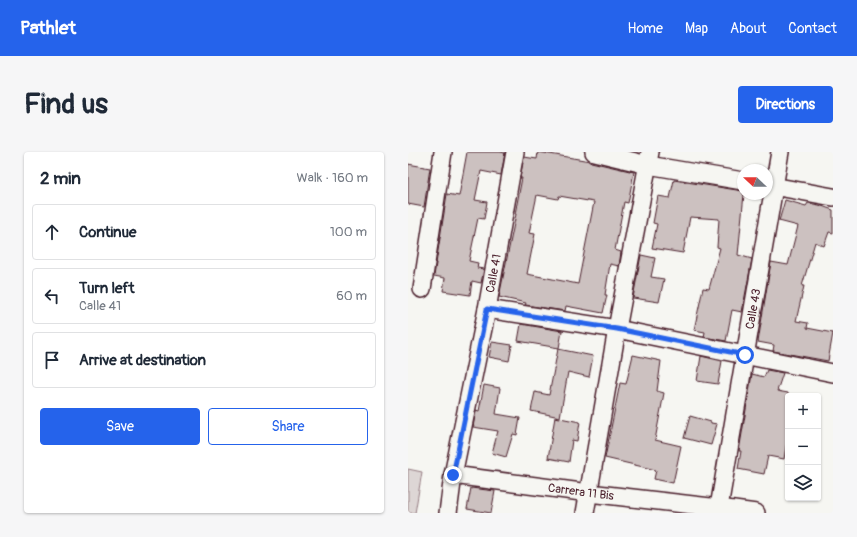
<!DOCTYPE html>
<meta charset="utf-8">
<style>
:root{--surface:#fff;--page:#f6f6f7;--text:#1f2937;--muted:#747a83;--line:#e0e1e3;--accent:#2563eb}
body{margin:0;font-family:Pangolin,sans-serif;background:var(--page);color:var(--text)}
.controls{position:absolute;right:12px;bottom:12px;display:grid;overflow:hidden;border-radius:4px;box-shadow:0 1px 3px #0004}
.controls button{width:36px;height:36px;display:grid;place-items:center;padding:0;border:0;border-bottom:1px solid var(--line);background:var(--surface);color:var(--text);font:20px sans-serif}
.compass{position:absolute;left:329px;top:12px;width:36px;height:36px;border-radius:50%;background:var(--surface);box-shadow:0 1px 3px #0004;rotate:292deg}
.stop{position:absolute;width:12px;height:12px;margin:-9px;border:3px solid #2563eb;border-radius:50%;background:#fff}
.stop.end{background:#2563eb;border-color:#fff;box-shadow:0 1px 4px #0008}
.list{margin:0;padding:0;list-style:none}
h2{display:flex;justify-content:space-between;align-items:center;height:52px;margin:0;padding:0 16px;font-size:17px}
h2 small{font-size:13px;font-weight:400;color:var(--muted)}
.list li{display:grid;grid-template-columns:26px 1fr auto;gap:12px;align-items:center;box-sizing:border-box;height:56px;margin:0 8px 8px;padding:0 8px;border:1px solid var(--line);border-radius:4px}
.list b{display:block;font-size:15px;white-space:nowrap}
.list p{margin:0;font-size:13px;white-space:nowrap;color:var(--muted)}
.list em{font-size:13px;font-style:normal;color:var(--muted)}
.actions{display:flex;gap:8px;padding:12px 16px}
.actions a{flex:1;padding:9px 0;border:1px solid var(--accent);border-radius:4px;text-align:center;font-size:14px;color:var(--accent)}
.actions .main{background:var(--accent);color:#fff}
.icon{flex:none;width:22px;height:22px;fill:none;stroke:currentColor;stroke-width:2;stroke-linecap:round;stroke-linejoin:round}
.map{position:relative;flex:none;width:425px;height:361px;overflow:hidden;border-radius:4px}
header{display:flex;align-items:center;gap:24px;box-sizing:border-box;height:56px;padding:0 20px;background:var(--accent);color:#fff}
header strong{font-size:19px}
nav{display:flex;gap:22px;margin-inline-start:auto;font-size:14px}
.intro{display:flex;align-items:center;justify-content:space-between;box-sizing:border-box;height:96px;padding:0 24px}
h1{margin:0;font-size:28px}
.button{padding:10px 18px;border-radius:4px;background:var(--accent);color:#fff;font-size:14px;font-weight:700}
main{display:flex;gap:24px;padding:0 24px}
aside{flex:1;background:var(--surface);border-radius:4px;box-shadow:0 1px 3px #0004}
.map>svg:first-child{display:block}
</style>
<header>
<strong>Pathlet</strong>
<nav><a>Home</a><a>Map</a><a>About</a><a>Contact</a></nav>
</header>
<div class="intro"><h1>Find us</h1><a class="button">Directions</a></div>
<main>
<aside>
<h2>2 min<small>Walk · 160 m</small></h2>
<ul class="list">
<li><svg class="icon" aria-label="ahead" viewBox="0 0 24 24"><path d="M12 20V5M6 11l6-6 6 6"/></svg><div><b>Continue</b></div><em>100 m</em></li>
<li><svg class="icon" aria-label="left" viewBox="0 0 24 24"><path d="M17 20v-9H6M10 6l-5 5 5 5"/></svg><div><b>Turn left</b><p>Calle 41</p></div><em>60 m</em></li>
<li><svg class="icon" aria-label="arrive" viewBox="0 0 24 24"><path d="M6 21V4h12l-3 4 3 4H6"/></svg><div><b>Arrive at destination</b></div></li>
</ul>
<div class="actions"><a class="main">Save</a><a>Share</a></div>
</aside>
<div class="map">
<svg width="425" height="361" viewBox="0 0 425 361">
<rect width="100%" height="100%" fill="#f6f6f2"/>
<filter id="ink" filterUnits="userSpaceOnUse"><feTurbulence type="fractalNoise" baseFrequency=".025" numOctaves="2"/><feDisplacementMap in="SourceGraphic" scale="8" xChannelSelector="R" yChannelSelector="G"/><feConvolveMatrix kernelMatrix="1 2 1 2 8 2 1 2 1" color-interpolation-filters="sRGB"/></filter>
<g filter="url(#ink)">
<path fill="#ddd6d5" stroke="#947a80" d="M0,317L14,320L7,361H0Z"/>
<path fill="#ccc1c0" stroke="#4a1f2b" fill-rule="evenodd" d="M59,0H92L97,1L93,23L73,19L67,48L79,50L76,67L70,66L61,109L70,111L69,116L76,117L73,131L64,129L62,143L35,139L37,126L26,124L39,42L51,44Z
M130,0L182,9L183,10L226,20L220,51L216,50L207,98L213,100L211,114L202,112L197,143H199L195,161L158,154L157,159L117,153L118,151L91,145L108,62H107L114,26H112L116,5L129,7ZM129,43L150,47L151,44L186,50L170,132L119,122L127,82L121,81Z
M0,12L22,16L16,55L0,52Z
M266,28L335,39V42H336L330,103L344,107L334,160L324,158L318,189L296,185L297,180L286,178L295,136L301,137L312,96L309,95L311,67L282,65L275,101L244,96L249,72L245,71L250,44L262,46Z
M377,48L398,54L400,51L411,53L425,58V81L421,80L416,94L407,90L394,134H396L388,169L400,171L399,176L425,181L420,209L365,199L366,193L350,190L363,110L380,113L390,74L371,69Z
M233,103L247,106L243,125L256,127L251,150L225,146Z
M113,172L154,179L151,196L110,189Z
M84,190L104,193L101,209L81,205Z
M150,197L185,204L181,225L160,220L152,265L123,259L127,240L141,243Z
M225,203L253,209L249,239L256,241L247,288L273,294L265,331L246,327L248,318L197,306L212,231L218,232Z
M293,204L314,209L310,232L289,229Z
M359,218L375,221L369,239L380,241V283L376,307L360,304L356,322L330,317L333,299H331L344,222L356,225Z
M76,233L92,236L88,262L112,266L109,283L105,282L98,305L84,301L90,279L65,275L68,258L71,259Z
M282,264L303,270V271L309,272L303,293L276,286Z
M147,265L172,270L169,289L164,288L161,310L140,306Z
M63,336L87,339L83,361L59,357Z"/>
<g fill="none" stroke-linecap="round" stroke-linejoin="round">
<defs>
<g id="minor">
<path d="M186,0L240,13L335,29"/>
<path d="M359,33L425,45"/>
<path d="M14,137L35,0"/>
<path d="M79,157L209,177L425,221"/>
<path id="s1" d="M45,323L181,341L311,356L348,361"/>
<path id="s2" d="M40,361L45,323L79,157L107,0"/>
<path d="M177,361L209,177L242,0"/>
<path id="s3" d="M310,361L372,0"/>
</g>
</defs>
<use href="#minor" stroke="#4a1f2b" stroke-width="20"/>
<use href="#minor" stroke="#f6f6f2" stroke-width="17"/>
</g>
</g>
<g fill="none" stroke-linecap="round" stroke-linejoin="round" filter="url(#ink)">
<path stroke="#2563eb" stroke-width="5" d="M45,323L79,157L209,177L337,203"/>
</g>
<g text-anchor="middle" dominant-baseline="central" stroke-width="3" stroke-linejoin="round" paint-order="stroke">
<g font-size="12" fill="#4a1f2b" stroke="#f6f6f2">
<text stroke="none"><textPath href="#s2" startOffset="244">Calle 41</textPath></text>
<text stroke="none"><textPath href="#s3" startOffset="207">Calle 43</textPath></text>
<text stroke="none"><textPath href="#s1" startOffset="129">Carrera 11 Bis</textPath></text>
</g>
</g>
</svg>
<div class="controls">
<button>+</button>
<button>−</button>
<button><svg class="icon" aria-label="layers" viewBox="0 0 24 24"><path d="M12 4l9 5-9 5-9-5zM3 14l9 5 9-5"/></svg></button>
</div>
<svg class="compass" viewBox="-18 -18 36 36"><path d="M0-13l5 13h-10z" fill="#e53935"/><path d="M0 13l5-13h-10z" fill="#747a83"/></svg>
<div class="stop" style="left:337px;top:203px"></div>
<div class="stop end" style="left:45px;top:323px"></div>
</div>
</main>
